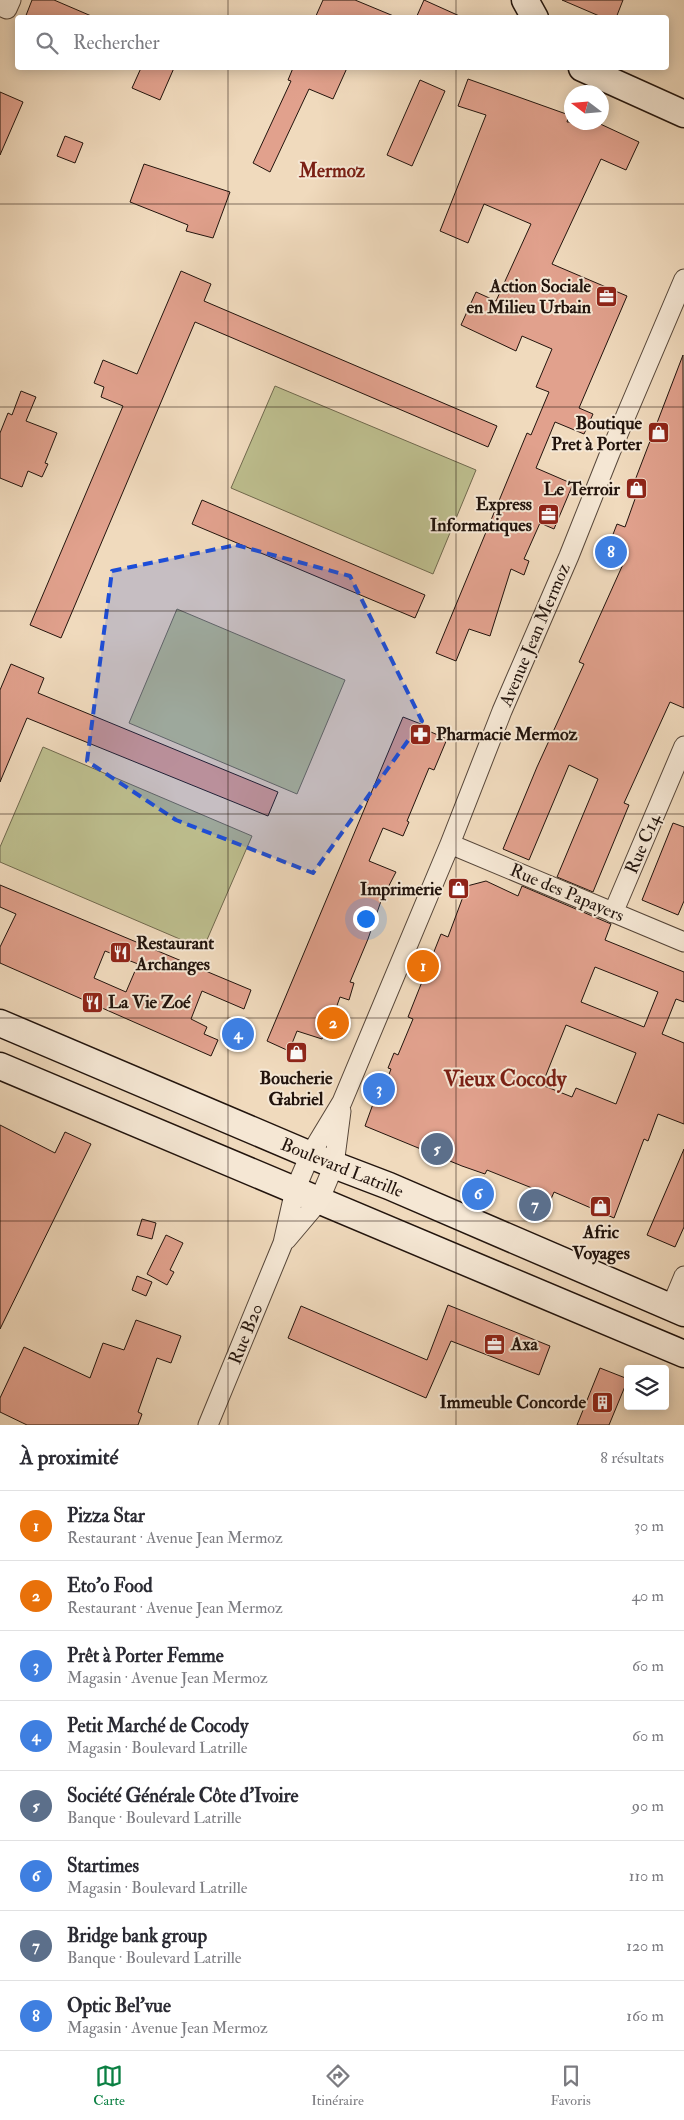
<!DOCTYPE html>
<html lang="fr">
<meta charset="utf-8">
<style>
:root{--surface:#fff;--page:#f7f7f7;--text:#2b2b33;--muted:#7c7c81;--line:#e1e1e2;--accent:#0b8043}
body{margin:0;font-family:"IM FELL Double Pica",serif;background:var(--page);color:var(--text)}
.controls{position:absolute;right:15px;bottom:15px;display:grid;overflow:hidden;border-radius:5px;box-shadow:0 2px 12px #0003}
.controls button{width:45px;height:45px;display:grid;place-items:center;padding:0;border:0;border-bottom:1px solid var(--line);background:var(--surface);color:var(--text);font:25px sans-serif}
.compass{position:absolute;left:564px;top:85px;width:45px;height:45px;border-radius:50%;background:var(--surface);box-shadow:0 2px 12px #0003;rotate:286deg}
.you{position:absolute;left:365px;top:918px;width:18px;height:18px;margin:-12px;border:4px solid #fff;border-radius:50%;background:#1a73e8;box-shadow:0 0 0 8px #1a73e833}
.badge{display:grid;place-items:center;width:32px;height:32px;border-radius:50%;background:var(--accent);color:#fff;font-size:16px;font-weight:700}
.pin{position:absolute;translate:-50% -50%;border:2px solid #fff;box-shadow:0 1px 5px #0006}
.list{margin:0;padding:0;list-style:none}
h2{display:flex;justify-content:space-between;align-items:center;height:65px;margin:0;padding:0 20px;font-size:21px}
h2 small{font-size:16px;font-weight:400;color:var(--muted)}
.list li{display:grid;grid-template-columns:32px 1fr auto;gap:15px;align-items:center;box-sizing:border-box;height:70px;padding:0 20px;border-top:1px solid var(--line)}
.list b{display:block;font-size:19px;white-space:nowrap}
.list p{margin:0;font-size:16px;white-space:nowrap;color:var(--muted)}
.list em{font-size:16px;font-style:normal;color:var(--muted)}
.icon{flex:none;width:28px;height:28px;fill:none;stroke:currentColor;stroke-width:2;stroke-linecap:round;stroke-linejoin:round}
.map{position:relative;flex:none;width:684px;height:1425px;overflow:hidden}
.search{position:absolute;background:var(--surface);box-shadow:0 2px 12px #0003;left:15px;right:15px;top:15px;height:55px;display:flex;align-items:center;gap:12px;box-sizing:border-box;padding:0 18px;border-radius:5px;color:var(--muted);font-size:19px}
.sheet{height:625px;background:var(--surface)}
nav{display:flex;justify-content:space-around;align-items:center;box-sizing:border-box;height:70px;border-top:1px solid var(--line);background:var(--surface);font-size:14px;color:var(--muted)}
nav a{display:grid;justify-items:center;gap:2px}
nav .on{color:var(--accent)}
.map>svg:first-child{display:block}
</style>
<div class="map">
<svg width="684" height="1425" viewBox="0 0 684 1425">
<rect width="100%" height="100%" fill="#f0dabd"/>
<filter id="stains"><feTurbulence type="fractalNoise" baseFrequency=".004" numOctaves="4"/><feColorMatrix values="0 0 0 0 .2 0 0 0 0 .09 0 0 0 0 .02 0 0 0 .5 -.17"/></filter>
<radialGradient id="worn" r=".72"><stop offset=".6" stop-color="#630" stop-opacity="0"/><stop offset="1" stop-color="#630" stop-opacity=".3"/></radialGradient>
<path fill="#bdbe8e" stroke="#70694e" d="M275,386L476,470L433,574L231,488Z
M177,609L345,680L297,794L129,723Z
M43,747L252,836L203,949L0,862V847Z"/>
<path fill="#e1a18d" stroke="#22140d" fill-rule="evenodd" d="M32,0H54L96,18H25Z
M323,0H355L396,17L315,18Z
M424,0L464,18H416Z
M562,0H623L616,18H604Z
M141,68H174L160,100L132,88Z
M293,68H347L333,99L309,89L270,172L253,163L291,81L288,80Z
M468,79L569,115L567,122H596L639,142L626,170L601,159L552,264L627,296L579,408L593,414L584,434L555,422L536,468L573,484L554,529L540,523L524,559L529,561L524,575L511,569L490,636L469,629L456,661L436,653L527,433L531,435L549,392L536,387L552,349L522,336L516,351L461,325L476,292L496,301L531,224L484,204L468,243L440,231L486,115L458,106Z
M420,80L445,91L412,166L387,155Z
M0,92L23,102L0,155Z
M65,136L83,143L75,163L57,156Z
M144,164L230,192L213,238L186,231L188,225L130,202Z
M181,271L211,284L204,301L497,426L488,447L195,322L61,638L30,625L123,406L101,397L104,387L94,383L103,360L137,374Z
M683,355L684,708L670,702L624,803L629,805L593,892L557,877L598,779L569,765L529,860L503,849L537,767L584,664L579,662L624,562L605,555L617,524L625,527L635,499L629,496Z
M21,391L36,397L26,421L57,433L45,463L48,464L42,477L28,471L22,487L0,478V433L8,413L12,415Z
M202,500L425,595L415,618L192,524Z
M11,664L44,678L38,693L278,792L268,816L27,718L0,782V690Z
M403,717L426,726L424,729L447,739L434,770L429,768L407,821L409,822L403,836L383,828L369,861L396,872L381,901L368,939L350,982L354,983L349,1000L340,997L334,1014L331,1013L322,1039L297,1031L289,1051L267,1041Z
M673,823L684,827V901L678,915L642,900Z
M486,881L518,896L522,886L611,924L605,940L684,972V1002L676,999L662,1034L684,1043V1124L658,1114L648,1141L644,1139L614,1218L554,1192L546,1211L526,1202L532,1188L487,1170L485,1174L462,1166L365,1126L373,1104L377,1106L391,1069L388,1068L394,1053L398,1055L413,1019L408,1017L441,934L448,937L467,886ZM595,967L658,992L644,1027L581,1002ZM566,1025L636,1053L616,1104L576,1088L572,1097L542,1085Z
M0,885L251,990L244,1009L202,991L191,1019L207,1027L204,1034L218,1040L211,1056L0,963V947L16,914L0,907ZM105,951L138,964L126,992L94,978Z
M0,1125L55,1153L65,1132L91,1144L0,1329Z
M684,1149V1227L675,1247L647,1235Z
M142,1219L156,1223L152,1239L137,1235Z
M166,1235L183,1243L170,1270L174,1272L167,1285L147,1274Z
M137,1276L152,1282L146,1296L132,1290Z
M448,1305L550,1346L539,1375L451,1341L426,1398L288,1338L301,1306L427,1360Z
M136,1320L181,1336L171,1363L157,1358L138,1412L142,1414L138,1425H27L0,1412V1398L24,1347L90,1378L103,1343L124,1350Z
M600,1368L628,1379L609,1425H577Z"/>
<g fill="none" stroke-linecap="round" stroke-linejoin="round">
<defs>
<path id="street" d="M0,6L7,9L11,0
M450,844L684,942
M613,913L684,746
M286,1240L319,1201L334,1165L341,1111
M671,1307L684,1276
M208,1425L283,1243L295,1190L310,1155L342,1102L450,844L502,711L569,556L610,453L684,279"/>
<path id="secondary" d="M525,0L535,18
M582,68L684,114
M0,1023L334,1165L389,1186L684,1313
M0,1066L684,1354"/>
</defs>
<use href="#street" stroke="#564639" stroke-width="21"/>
<use href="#secondary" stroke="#22140d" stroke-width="29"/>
<use href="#street" stroke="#f5e7d4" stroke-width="19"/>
<use href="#secondary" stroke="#f5e7d4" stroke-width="26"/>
</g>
<path fill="#1d4ed8" fill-opacity="0.2" stroke="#1d4ed8" stroke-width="4" stroke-dasharray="10 6" stroke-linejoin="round" d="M236,545L350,576L422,721L313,873L176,820L87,761L112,571Z"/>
<path fill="none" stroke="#22140d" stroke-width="1" stroke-opacity="0.55" d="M228,0V18M456,0V18M228,68V1425M456,68V1425M0,204H684M0,407H684M0,611H684M0,814H684M0,1018H684M0,1221H684"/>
<defs>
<symbol id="office-square" viewBox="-11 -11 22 22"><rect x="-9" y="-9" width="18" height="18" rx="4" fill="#8f2418" stroke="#f5e7d4"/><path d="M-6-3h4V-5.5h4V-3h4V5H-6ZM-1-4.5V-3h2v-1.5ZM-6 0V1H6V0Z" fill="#fff"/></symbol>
<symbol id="shop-square" viewBox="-11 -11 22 22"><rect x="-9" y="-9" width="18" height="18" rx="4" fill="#8f2418" stroke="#f5e7d4"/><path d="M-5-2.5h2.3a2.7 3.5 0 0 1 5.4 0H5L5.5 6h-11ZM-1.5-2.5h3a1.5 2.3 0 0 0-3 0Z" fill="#fff"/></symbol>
<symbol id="pharmacy-square" viewBox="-11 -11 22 22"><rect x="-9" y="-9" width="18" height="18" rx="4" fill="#8f2418" stroke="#f5e7d4"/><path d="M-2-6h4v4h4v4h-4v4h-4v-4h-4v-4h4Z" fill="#fff"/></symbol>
<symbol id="restaurant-square" viewBox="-11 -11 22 22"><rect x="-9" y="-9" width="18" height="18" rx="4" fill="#8f2418" stroke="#f5e7d4"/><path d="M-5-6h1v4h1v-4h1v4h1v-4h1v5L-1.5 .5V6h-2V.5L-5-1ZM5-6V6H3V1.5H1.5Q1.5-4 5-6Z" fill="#fff"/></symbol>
<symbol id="building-square" viewBox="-11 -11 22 22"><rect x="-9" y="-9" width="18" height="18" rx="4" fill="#8f2418" stroke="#f5e7d4"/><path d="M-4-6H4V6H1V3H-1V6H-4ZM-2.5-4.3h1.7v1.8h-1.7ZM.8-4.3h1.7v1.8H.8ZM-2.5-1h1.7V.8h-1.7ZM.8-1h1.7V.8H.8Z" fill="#fff"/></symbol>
</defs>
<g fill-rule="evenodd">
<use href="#office-square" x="594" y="284" width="25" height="25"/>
<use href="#shop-square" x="646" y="420" width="25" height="25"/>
<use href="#shop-square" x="624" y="476" width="25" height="25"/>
<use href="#office-square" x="536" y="502" width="25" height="25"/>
<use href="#pharmacy-square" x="408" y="722" width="25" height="25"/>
<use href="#shop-square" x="446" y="876" width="25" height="25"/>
<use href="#restaurant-square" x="108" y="940" width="25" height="25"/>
<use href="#restaurant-square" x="80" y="990" width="25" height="25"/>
<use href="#shop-square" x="284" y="1040" width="25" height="25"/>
<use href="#shop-square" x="588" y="1194" width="25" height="25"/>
<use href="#office-square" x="482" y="1332" width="25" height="25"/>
<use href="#building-square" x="590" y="1390" width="25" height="25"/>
</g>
<g text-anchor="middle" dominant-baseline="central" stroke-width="4" stroke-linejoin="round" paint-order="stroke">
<g font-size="18" font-weight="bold" fill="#22140d" stroke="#f5e7d4" text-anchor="end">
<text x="591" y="286">Action Sociale<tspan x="591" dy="21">en Milieu Urbain</tspan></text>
<text x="642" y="423">Boutique<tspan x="642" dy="21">Pret à Porter</tspan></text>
<text x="620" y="489">Le Terroir</text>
<text x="532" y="504">Express<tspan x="532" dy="21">Informatiques</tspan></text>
<text x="436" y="734" text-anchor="start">Pharmacie Mermoz</text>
<text x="442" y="889">Imprimerie</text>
<text x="136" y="943" text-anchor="start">Restaurant<tspan x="136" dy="21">Archanges</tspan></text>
<text x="108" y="1002" text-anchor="start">La Vie Zoé</text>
<text x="296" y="1078" text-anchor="middle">Boucherie<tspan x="296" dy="21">Gabriel</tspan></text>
<text x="601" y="1232" text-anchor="middle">Afric<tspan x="601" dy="21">Voyages</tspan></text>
<text x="511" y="1344" text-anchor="start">Axa</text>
<text x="586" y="1402">Immeuble Concorde</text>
</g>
<g font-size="18" fill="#22140d" stroke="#f5e7d4">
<text transform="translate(535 635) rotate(-67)">Avenue Jean Mermoz</text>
<text transform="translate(643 844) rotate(-67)">Rue C14</text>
<text transform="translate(567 893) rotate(23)">Rue des Papayers</text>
<text transform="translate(342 1168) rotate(22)">Boulevard Latrille</text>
<text transform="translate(246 1334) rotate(-68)">Rue B20</text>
</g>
<g font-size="19" font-weight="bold" fill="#7a1f14" stroke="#f5e7d4">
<text x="332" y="171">Mermoz</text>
</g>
<g font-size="22" font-weight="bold" fill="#7a1f14" stroke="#f5e7d4">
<text x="505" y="1079">Vieux Cocody</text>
</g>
</g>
<rect width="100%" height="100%" filter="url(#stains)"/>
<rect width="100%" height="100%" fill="url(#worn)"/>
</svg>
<div class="controls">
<button><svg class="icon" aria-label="layers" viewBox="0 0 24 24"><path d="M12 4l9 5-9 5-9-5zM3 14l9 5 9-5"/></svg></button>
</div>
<svg class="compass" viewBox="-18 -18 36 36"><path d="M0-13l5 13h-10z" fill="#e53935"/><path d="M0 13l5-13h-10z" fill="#7c7c81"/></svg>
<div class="you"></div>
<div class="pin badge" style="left:423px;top:966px;background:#e8710a">1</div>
<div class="pin badge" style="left:333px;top:1023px;background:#e8710a">2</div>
<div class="pin badge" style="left:379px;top:1089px;background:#3f7fe0">3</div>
<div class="pin badge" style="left:238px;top:1034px;background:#3f7fe0">4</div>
<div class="pin badge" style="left:437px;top:1149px;background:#5c6f8a">5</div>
<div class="pin badge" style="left:478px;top:1194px;background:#3f7fe0">6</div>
<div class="pin badge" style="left:535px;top:1205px;background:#5c6f8a">7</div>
<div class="pin badge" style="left:611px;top:552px;background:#3f7fe0">8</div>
<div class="search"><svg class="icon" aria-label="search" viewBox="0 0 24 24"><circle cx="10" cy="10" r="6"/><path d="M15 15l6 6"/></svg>Rechercher</div>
</div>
<section class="sheet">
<h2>À proximité<small>8 résultats</small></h2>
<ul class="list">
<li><span class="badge" style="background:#e8710a">1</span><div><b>Pizza Star</b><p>Restaurant · Avenue Jean Mermoz</p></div><em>30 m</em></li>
<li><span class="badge" style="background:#e8710a">2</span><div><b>Eto'o Food</b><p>Restaurant · Avenue Jean Mermoz</p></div><em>40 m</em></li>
<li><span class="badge" style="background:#3f7fe0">3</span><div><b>Prêt à Porter Femme</b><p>Magasin · Avenue Jean Mermoz</p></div><em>60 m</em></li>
<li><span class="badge" style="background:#3f7fe0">4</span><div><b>Petit Marché de Cocody</b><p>Magasin · Boulevard Latrille</p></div><em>60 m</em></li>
<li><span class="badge" style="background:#5c6f8a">5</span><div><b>Société Générale Côte d’Ivoire</b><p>Banque · Boulevard Latrille</p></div><em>90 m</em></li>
<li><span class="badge" style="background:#3f7fe0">6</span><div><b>Startimes</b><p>Magasin · Boulevard Latrille</p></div><em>110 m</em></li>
<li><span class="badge" style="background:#5c6f8a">7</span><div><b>Bridge bank group</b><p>Banque · Boulevard Latrille</p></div><em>120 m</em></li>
<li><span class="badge" style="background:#3f7fe0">8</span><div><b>Optic Bel'vue</b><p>Magasin · Avenue Jean Mermoz</p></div><em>160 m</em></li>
</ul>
</section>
<nav>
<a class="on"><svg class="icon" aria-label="map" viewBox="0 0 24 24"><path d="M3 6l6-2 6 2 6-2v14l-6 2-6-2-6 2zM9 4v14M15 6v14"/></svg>Carte</a>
<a><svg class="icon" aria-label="directions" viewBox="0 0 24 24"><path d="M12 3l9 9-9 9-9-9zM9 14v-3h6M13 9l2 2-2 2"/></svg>Itinéraire</a>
<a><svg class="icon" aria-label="saved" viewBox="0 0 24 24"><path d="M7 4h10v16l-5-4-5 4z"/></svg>Favoris</a>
</nav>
